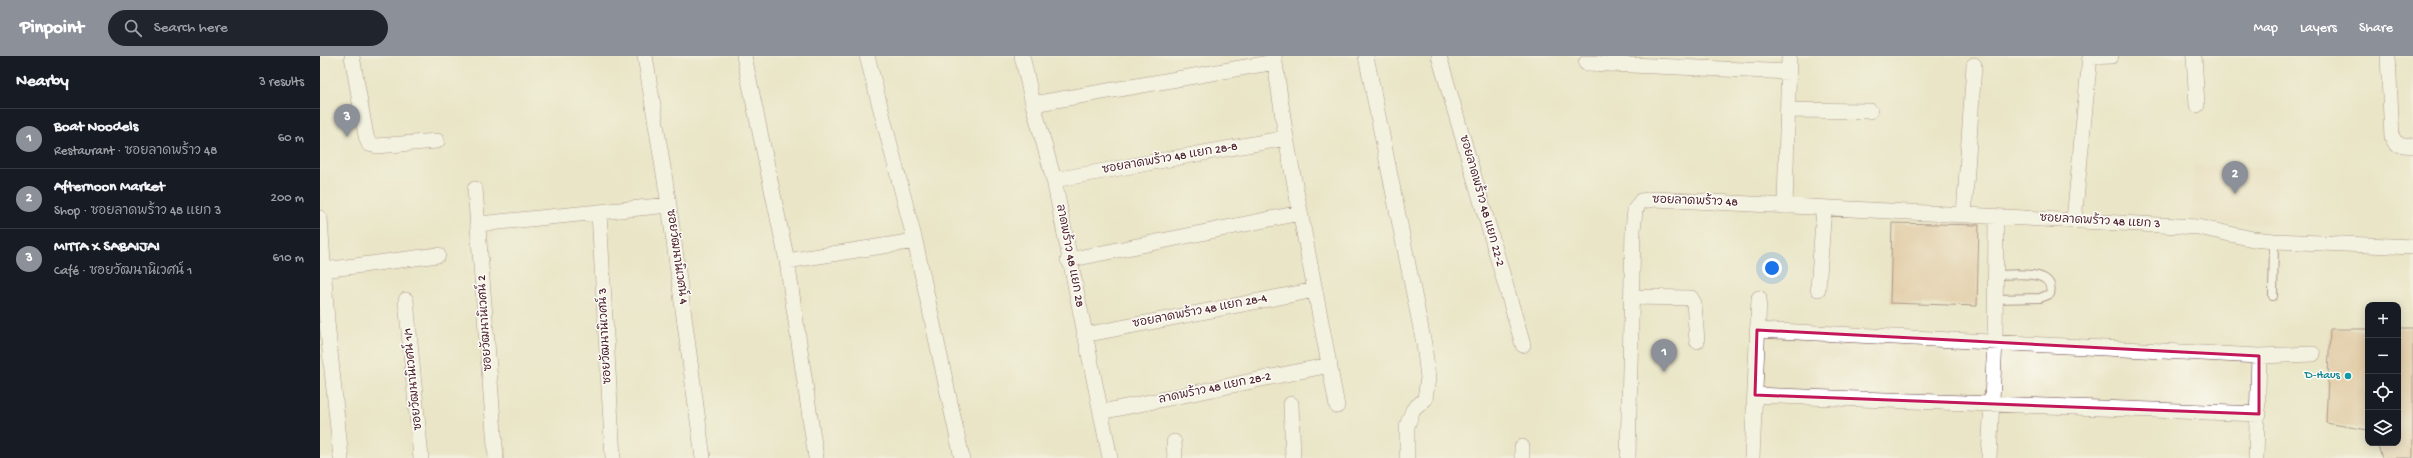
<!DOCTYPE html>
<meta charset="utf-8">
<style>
:root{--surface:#171b24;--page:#20242c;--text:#f1f3f6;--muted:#9ea1a6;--line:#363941;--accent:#8c9099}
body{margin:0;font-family:"Gochi Hand","Playpen Sans Thai",sans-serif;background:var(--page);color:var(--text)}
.controls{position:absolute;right:12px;bottom:12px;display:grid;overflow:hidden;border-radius:8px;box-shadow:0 2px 10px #0003}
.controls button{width:36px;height:36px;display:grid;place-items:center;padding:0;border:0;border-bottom:1px solid var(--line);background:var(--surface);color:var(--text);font:20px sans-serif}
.you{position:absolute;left:1452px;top:212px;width:14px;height:14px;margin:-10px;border:3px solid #fff;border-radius:50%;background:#1a73e8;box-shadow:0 0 0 6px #1a73e833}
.badge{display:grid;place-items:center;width:26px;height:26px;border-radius:50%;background:var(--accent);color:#fff;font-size:13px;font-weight:700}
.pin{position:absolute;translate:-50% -33px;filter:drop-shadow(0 1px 2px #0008)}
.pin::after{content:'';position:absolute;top:21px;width:14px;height:12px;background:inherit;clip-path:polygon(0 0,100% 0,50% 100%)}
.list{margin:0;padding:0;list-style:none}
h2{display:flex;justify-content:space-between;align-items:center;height:52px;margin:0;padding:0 16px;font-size:17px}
h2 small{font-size:13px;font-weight:400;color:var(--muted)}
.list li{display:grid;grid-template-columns:26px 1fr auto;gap:12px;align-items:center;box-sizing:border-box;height:60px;padding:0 16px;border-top:1px solid var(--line)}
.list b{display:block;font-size:15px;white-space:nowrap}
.list p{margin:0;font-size:13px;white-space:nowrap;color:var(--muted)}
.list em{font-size:13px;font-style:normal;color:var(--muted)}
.icon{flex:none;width:22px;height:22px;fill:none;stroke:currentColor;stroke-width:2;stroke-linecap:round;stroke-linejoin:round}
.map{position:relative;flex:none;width:2093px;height:402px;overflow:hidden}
header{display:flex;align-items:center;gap:24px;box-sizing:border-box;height:56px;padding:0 20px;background:var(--accent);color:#fff}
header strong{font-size:19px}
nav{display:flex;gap:22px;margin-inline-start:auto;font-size:14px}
.search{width:280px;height:36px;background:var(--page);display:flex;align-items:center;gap:10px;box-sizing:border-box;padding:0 14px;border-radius:22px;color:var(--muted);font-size:15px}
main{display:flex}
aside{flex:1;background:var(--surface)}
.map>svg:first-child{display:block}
</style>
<header>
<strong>Pinpoint</strong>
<div class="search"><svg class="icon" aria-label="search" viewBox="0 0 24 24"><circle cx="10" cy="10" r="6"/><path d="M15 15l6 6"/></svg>Search here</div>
<nav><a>Map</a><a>Layers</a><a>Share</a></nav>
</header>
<main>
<aside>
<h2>Nearby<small>3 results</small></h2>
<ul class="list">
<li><span class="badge">1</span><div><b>Boat Noodels</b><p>Restaurant · ซอยลาดพร้าว 48</p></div><em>60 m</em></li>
<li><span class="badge">2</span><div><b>Afternoon Market</b><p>Shop · ซอยลาดพร้าว 48 แยก 3</p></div><em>200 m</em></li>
<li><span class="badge">3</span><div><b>MITTA X SABAIJAI</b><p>Café · ซอยวัฒนานิเวศน์ 1</p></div><em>610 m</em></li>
</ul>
</aside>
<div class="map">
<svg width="2093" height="402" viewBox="0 0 2093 402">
<rect width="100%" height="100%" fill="#fdfcf7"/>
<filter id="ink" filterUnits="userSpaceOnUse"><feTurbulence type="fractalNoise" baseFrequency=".025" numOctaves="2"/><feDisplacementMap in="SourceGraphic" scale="8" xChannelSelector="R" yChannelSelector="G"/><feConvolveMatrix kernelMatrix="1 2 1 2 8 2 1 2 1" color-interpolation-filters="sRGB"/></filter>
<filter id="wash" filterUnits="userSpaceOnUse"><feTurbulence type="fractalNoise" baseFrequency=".012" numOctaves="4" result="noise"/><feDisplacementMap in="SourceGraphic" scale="16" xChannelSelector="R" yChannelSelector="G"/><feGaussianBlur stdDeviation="0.9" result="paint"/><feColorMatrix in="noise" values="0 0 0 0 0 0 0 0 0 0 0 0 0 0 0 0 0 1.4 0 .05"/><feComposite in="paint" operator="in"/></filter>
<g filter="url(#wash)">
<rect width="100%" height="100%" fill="#eae5c7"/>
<path fill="#ebd8ba" d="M1874,109L1959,112L1956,169L1871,164Z"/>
<g id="blocks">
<path fill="#ddb38b" d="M1572,167L1659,169L1657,250L1570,247Z
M2078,272H2093V402H2062L2057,387H2078Z
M2010,273H2048V374L2006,367Z"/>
</g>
</g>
<g filter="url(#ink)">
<use href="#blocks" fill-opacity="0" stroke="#623d42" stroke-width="1"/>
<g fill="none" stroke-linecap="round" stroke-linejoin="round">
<defs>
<path id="lane" d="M1953,240L1954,185
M1675,243L1720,242L1730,238C1736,212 1692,219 1675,219"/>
<path id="street" d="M32,0L46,80L49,88L57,90L117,85
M325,0L349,149L383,402
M424,0L467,205L496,402
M547,0L595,185L642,402
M702,0L713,48L734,124L790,402
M954,0L966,82L1017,350
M1046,0L1104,288L1108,322L1105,343L1093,354L1087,370V402
M1119,0L1203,289
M1874,0L1877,49
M2068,0L2072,81L2076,88L2093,90
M1770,1L1791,0
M1266,7L1469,16
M713,48L955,6
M1468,54L1550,55
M734,124L966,82
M155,133L176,402
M1465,150L1469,0
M279,157L293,402
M1644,159L1654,9
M0,162L7,266L21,402
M1754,164L1770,0
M159,168L349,149
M748,204L980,157
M467,205L595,185
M4,214L118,199
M1498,233L1504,152
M1311,241L1371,242L1374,247L1377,285
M86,244L101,402
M1437,274L1939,300L1993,298
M764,279L995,234
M1435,339L1939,358
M971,348L973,402
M781,356L1010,309
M854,386L855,402
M1202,391V402
M1308,402L1313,174L1315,154L1321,145L1335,143L1878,171L1933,183L1954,185L2093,191
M1432,402L1439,242
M1669,402L1675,285L1676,161
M1936,402L1939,300"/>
</defs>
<use href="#lane" stroke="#623d42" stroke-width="10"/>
<use href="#street" stroke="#623d42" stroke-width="16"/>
<use href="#lane" stroke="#fff" stroke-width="8"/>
<use href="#street" stroke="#fff" stroke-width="15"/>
</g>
</g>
<path d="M0 0H2093V402H0ZM1437,274L1939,300V358L1435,339Z" fill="#eae5c7" fill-opacity=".55" fill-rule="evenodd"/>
<path fill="none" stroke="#c2185b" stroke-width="3" stroke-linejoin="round" d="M1437,274L1939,300V358L1435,339Z"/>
<circle fill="#0f9aa8" stroke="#fdfcf7" stroke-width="1.5" cx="2028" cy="320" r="4"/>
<g text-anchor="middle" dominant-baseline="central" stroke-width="3" stroke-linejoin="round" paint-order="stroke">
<g font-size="12" fill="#4a1f2b" stroke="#fdfcf7">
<text transform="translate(850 103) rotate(-10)">ซอยลาดพร้าว 48 แยก 28-8</text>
<text transform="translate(1161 145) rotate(74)">ซอยลาดพร้าว 48 แยก 22-2</text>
<text transform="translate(1375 146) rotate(2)">ซอยลาดพร้าว 48</text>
<text transform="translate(1780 166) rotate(3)">ซอยลาดพร้าว 48 แยก 3</text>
<text transform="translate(749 200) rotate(79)">ลาดพร้าว 48 แยก 28</text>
<text transform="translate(356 201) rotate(82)">ซอยวัฒนานิเวศน์ 4</text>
<text transform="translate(880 256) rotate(-11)">ซอยลาดพร้าว 48 แยก 28-4</text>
<text transform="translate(166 267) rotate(-94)">ซอยวัฒนานิเวศน์ 2</text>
<text transform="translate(286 280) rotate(-93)">ซอยวัฒนานิเวศน์ 3</text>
<text transform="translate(94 323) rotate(-96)">ซอยวัฒนานิเวศน์ 1/1</text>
<text transform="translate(895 333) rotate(-12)">ลาดพร้าว 48 แยก 28-2</text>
</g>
<g font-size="12" fill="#0d838f" stroke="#fdfcf7" text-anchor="end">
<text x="2020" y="320">D-Haus</text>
</g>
</g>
</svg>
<div class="controls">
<button>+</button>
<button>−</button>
<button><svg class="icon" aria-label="locate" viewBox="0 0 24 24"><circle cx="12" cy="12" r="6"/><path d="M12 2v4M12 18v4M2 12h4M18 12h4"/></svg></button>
<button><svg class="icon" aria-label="layers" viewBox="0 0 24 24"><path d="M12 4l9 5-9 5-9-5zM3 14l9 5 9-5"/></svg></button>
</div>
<div class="you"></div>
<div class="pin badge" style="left:1344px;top:316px">1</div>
<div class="pin badge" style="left:1915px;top:138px">2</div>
<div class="pin badge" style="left:27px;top:81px">3</div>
</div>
</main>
